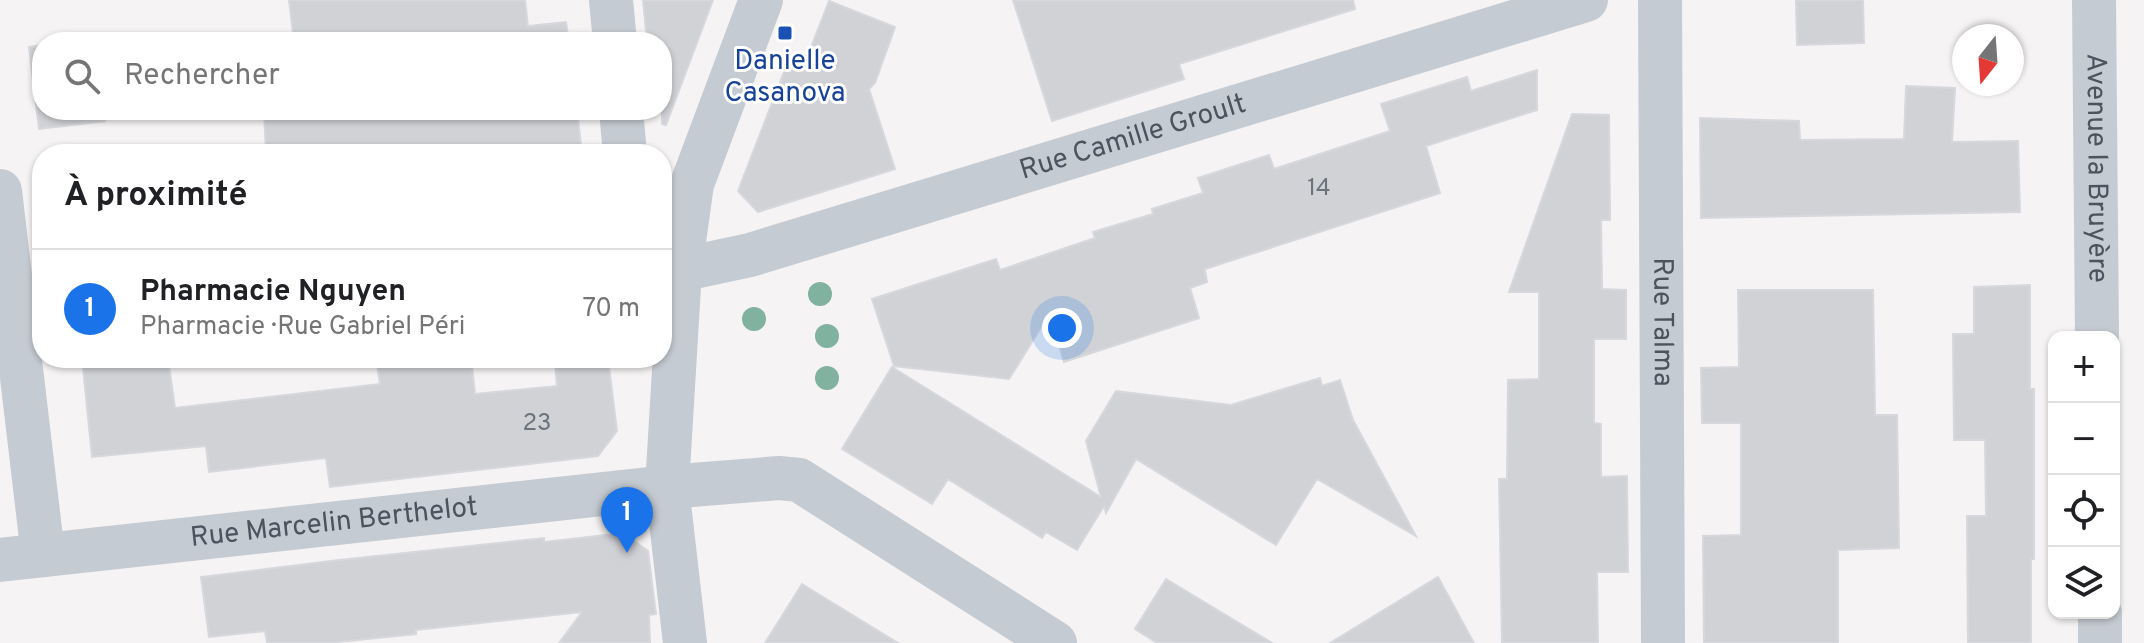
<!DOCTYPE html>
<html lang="fr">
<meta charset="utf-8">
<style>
:root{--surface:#fff;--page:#f6f6f6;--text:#202124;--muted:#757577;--line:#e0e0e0;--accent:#1a73e8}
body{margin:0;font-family:Overpass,sans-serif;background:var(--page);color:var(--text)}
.controls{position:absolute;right:24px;bottom:24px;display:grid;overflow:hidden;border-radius:16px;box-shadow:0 2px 6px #0004}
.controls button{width:72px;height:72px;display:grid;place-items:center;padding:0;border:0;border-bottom:2px solid var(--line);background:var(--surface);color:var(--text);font:40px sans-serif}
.compass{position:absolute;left:1952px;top:24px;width:72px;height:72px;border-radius:50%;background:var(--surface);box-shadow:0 2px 6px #0004;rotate:197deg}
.you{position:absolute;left:1062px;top:328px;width:28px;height:28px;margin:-20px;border:6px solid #fff;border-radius:50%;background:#1a73e8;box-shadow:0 0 0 12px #1a73e833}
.badge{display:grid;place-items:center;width:52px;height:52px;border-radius:50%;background:var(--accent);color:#fff;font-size:26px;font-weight:700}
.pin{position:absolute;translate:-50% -66px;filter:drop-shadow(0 2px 4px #0008)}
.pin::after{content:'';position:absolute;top:42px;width:28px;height:24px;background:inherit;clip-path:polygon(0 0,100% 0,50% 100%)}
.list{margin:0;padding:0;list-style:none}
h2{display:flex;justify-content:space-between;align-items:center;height:104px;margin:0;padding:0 32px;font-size:34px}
h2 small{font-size:26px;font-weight:400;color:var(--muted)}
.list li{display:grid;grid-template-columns:52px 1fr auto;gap:24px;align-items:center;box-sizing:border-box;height:120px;padding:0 32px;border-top:2px solid var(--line)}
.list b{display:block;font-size:30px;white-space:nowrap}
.list p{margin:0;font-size:26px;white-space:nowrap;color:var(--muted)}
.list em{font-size:26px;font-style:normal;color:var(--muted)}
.icon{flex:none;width:44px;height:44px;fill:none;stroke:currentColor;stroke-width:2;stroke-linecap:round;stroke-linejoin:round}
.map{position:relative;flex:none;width:2144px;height:643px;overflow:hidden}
.search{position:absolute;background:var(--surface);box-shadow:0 2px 6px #0004;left:32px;top:32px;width:640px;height:88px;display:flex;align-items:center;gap:20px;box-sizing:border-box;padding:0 28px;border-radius:32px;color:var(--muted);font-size:30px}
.panel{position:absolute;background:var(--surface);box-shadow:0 2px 6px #0004;left:32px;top:144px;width:640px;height:224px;border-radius:32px}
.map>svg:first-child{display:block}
</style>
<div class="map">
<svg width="2144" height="643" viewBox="0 0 2144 643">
<rect width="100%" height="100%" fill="#f5f3f3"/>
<path fill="#d0d2d6" stroke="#d7d8dd" stroke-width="2" d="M289,0H525L528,26L566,22L569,42H294Z
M643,0H713L666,125L662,124V42H647Z
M1013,0H1353L1355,9L1179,64L1184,79L1052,121Z
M1796,0H1863L1864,43L1797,45Z
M829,1L895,27L875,83L869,89L895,169L758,212L738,191L789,59L804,65Z
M42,45V110H104L105,121L39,129L29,47Z
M1537,70V110L1426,146L1440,193L1205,269L1207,282L1190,288L1199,318L1064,362L1050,313L1009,379L894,366L872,299L996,259L1000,270L1095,238L1093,232L1153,214L1152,209L1203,193L1198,178L1269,155L1274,169L1390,131L1381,104L1467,77L1471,91Z
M1906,86L1955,88L1952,142L2018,141L2020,212L1701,218L1700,118L1799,121L1800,140L1904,139Z
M264,110H577L582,154H266Z
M1572,114L1609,115L1610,220H1601L1602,289L1626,290V339H1594V423L1601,424V477L1627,476L1628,572H1597L1598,643H1502L1499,479H1507L1508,380L1539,379V292H1509Z
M2030,285V389H2034V559H2031V643H1968L1967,516H1986L1985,440H1954L1953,334H1974V287Z
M1738,290H1873L1875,415H1897L1899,548L1838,550V643H1704L1703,536L1741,535V423H1702L1701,368L1739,367Z
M82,358H168L175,408L380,384L376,358H460L462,367L472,366L475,394L557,386L555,363L608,358L617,431L598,456L330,487L326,458L209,472L206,446L92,457Z
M892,367L1101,497L1086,441L1116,391L1231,405L1320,378L1322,386L1340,380L1353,420L1416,536L1317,479L1276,545L1136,459L1106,513L1104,506L1077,550L1046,532L1042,538L948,479L932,504L842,449Z
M623,533L648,551L656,614L649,615L650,643H559L582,612L416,630V634L328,643H267L265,631L209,637L201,577L339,560L544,538V542Z
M1438,577L1474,643H1330Z
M1166,579L1272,643H1157L1135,629Z
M802,584L898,643H765Z"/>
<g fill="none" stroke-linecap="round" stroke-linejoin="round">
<g stroke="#c5cbd2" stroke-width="44">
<path d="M611,0L615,42"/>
<path id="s1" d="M1660,0L1663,643"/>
<path id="s2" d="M2094,0L2097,337"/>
<path d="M621,110L625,154"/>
<path d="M0,191L43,555"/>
<path id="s3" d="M680,270L750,255L1586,0"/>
<path id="s4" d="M0,560L667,487L779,478L799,480L1055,643"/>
<path d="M2100,613V643"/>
<path d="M685,643L667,487L680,270L692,184L761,0"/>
</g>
</g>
<g fill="#81b19f">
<circle cx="820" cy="294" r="12"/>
<circle cx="754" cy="319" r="12"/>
<circle cx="827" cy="336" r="12"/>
<circle cx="827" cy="378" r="12"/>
</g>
<rect fill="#1a4fb4" stroke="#fff" stroke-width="3" x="777" y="25" width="16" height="16" rx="4"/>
<g text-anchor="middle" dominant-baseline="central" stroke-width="6" stroke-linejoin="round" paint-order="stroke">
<g font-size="24" fill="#6d737d">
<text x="1319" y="189">14</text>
<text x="537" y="424">23</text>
</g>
<g font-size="28" fill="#164399" stroke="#fff">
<text x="785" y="62">Danielle<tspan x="785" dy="32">Casanova</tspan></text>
</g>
<g font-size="28" fill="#4c535f" stroke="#fff">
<text stroke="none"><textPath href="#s3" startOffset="472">Rue Camille Groult</textPath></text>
<text stroke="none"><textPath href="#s2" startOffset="168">Avenue la Bruyère</textPath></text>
<text stroke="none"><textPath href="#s1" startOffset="322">Rue Talma</textPath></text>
<text stroke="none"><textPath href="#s4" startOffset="336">Rue Marcelin Berthelot</textPath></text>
</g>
</g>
</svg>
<div class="controls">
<button>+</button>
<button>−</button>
<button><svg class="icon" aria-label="locate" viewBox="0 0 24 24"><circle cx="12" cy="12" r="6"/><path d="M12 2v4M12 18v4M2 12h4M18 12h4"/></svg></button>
<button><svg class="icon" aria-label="layers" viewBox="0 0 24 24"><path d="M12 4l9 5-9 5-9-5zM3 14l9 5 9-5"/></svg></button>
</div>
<svg class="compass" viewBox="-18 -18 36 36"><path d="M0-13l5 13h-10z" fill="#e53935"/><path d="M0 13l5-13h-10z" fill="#757577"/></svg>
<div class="you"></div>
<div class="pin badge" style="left:627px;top:553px">1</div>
<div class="search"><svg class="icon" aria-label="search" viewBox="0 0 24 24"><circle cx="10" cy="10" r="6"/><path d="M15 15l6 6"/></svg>Rechercher</div>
<section class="panel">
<h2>À proximité<small></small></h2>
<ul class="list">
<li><span class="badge">1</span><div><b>Pharmacie Nguyen</b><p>Pharmacie · Rue Gabriel Péri</p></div><em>70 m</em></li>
</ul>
</section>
</div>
